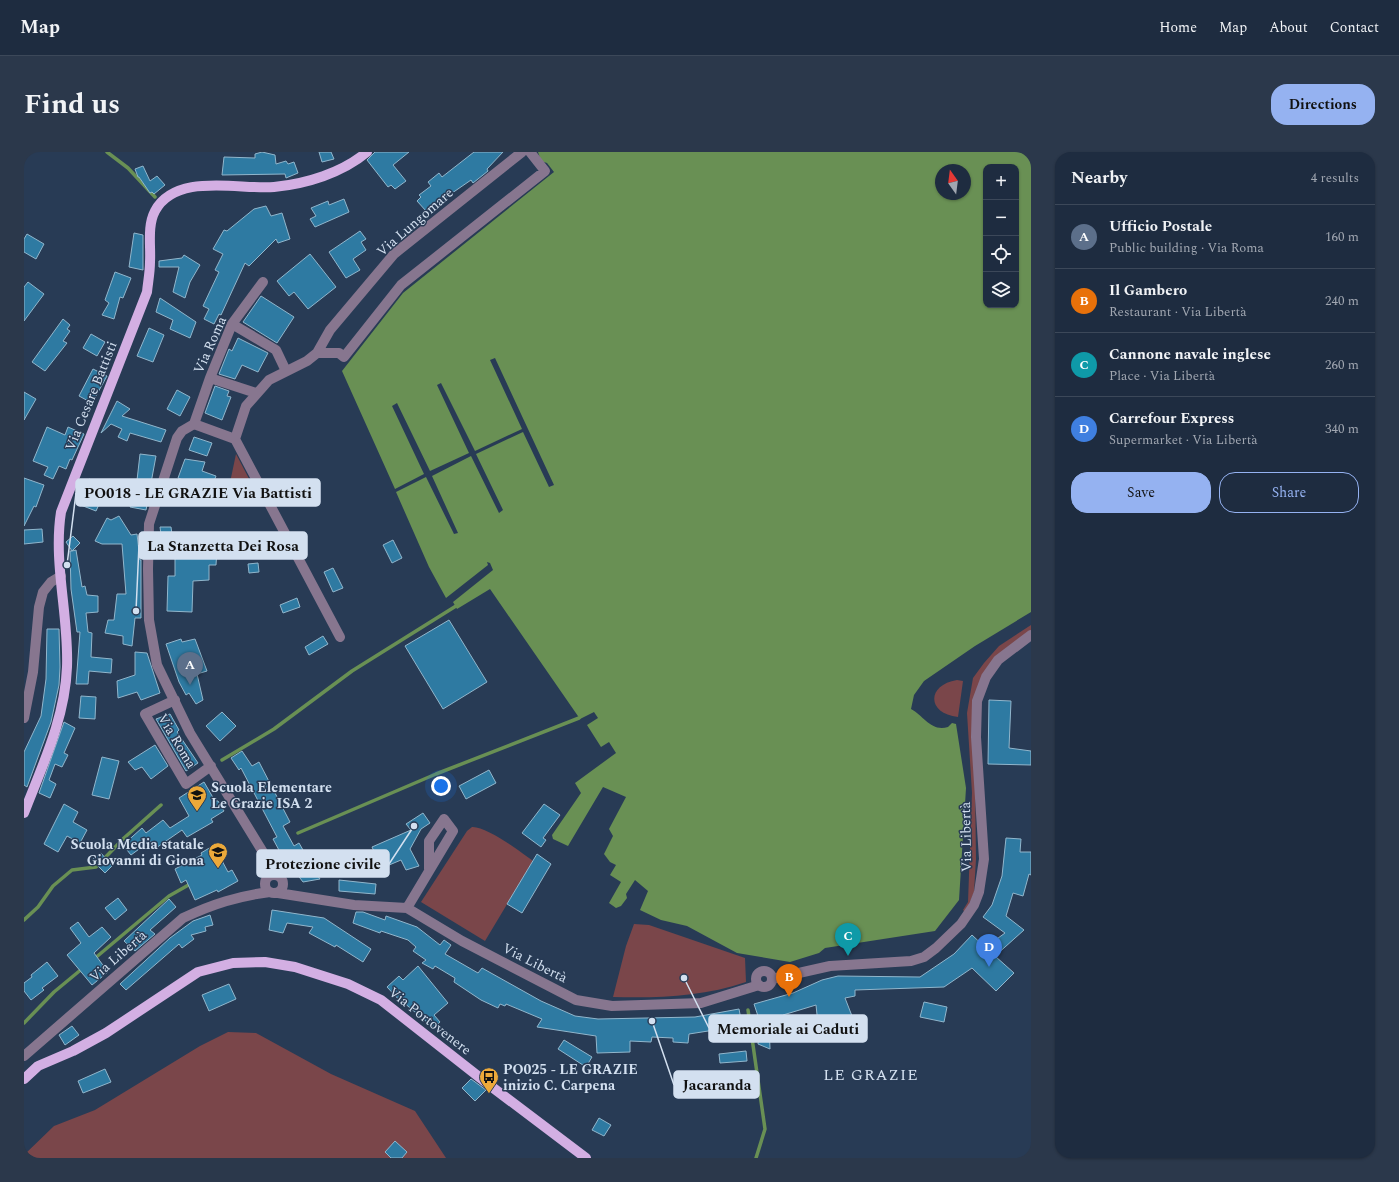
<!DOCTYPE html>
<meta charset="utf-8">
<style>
:root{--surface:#1e2c40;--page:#2b384b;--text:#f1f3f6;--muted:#a1a7b1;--line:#3c4859;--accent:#95b2f1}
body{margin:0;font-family:Spectral,serif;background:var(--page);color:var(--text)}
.controls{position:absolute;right:12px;top:12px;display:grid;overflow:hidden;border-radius:8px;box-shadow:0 1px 3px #0004}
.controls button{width:36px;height:36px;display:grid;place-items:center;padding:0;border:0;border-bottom:1px solid var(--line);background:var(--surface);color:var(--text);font:20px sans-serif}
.compass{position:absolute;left:911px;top:12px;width:36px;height:36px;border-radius:50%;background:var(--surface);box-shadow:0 1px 3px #0004;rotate:346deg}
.you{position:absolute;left:417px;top:634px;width:14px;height:14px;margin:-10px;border:3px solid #fff;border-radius:50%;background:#1a73e8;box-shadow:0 0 0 6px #1a73e833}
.badge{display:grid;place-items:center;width:26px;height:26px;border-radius:50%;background:var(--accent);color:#fff;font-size:13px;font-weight:700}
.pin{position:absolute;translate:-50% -33px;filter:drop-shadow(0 1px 2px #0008)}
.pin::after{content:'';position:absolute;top:21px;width:14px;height:12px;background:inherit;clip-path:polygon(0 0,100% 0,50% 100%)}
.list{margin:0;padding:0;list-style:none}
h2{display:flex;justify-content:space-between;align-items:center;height:52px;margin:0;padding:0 16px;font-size:17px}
h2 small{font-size:13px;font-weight:400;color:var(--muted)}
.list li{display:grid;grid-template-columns:26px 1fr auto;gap:12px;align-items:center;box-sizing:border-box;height:64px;padding:0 16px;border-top:1px solid var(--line)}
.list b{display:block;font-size:15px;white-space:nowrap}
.list p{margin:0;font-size:13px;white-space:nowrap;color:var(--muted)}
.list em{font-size:13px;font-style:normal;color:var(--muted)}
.actions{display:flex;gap:8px;padding:12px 16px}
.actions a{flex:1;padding:9px 0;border:1px solid var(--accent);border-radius:16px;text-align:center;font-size:14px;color:var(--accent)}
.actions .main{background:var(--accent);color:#111}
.icon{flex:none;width:22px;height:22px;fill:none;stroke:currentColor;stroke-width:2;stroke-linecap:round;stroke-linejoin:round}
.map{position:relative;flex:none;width:1007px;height:1006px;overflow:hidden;border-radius:16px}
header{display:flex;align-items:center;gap:24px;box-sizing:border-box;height:56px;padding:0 20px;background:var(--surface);border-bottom:1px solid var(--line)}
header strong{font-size:19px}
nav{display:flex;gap:22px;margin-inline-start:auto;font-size:14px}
.intro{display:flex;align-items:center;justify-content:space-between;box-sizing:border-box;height:96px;padding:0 24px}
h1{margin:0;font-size:28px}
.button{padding:10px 18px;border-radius:16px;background:var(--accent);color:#111;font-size:14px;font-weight:700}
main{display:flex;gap:24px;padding:0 24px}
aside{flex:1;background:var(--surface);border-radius:16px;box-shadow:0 1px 3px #0004}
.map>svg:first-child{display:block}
</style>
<header>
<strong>Map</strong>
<nav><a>Home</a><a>Map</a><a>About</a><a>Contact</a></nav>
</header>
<div class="intro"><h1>Find us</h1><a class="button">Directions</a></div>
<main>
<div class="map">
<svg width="1007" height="1006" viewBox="0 0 1007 1006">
<rect width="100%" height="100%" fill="#283b55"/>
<path fill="#7a464a" d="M212,302L232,340H204Z
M1007,473V482L987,494L950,549L952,707L950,740L942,761L939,758L944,750L948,641L943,561L949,526L960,511L975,494Z
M933,528L939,529L934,565C903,562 902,533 933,528Z
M448,675C462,674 497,700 509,709L461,789L397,750L443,679Z
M610,772L625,773L721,806L722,830C678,845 634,846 589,845L602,794Z
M204,880L232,881L307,922L391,959L422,1006H0V1003L30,974L71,958L176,894Z"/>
<path fill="#699054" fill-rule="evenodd" d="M514,0H1007V460L951,494L900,529L890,543L887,557C900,564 907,580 924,575L928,571L932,572L942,636L935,748L911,779L801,796L795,801L766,810L713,801L663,774L637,768L616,758L624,739L611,728L602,742L603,746L597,754L592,756L585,751L597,730L586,723L592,713L586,710L580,702L589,684L585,677L602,645L579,635L544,694L529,687L528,683L557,641L551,631L592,601L585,590L577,595L563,573L574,566L570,560L556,567L466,437L433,457L429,450L469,418L466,411L463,410L464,413L422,446L405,415L372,340L402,325L430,382L434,381L408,324L447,304L475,361L479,358L452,302L499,280L525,335L530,333L471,206L466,208L498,277L451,299L417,231L413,233L445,301L406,319L373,251L368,254L400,322L371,337L318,219L379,141L530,20L523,11L517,9ZM962,15H992V153H962ZM917,18H941V42H917Z"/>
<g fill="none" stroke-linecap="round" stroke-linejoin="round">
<path stroke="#699054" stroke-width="3.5" d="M83,0L104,16L131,45
M198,608L250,577L328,519L432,454
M274,681L412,622L555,566
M0,768L14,755L29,734L48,718L72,715L100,686L137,653
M70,807L145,744L168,731
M724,858L741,977L732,1006
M0,871L30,840L59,816"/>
</g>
<path fill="#2e7aa2" stroke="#91b6cc" d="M238,0L251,3L252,12L262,9L264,12L270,10L274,21L262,26L261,22L198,23L200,5L231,6V2Z
M295,0H307L310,7L298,10Z
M351,0H385L369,13L382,29L371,37L367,33L364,35L343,8Z
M450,0H479L463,17L464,19L449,31L447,28L402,59L393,49L397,45L395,43L407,34L404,30L415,21L418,25Z
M119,14L126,29L133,24L141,33L130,42L128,40L126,41L115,25H114L111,17Z
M320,47L325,60L291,75L286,67L292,64L287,56L304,49L305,53Z
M242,54L247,64L258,61L266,87L254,91L252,87L225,114L221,111L197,163L195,162L190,172L180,167L185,157L179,154L195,120L191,118L199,102L189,97L200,78L203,79L230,57Z
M336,79L342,87L337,90L342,98L329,107L336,118L322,126L305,100Z
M110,81L119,83V118L105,115Z
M3,82L20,92L12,107L0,100V87Z
M286,102L312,135L284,157L270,140L265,144L253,129Z
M160,103L176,113L166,130L161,146L149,140L155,115H135V109L158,106Z
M91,120L107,126L99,146L96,145L90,167L78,163L85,151L81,148Z
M4,130L20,142L0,169V135Z
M237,144L270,165L253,191L219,170Z
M136,146L172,170L166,186L146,177L149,168L132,160Z
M39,167L46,173L43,177L46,179L39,189L43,191L21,219L8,210Z
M125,176L140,183L129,210L113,204Z
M67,182L81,190L73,204L59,196Z
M214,186L244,201L234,220L218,213L211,227L195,222L205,197L208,199Z
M69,217L83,224L68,251L55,244Z
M191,234L205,239L203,244L207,245L198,268L181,261Z
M153,238L166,245L156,264L143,257Z
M0,240L12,247L0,268Z
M93,249L106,257L98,264L142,278L137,290L106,281L103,289L94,285L98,277L87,272L77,281Z
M23,275L41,283L44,275L60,282L48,308L46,307L42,317L35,314L29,327L20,323L24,315L9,309Z
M170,285L188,291L183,304L165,298Z
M116,302L132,304L122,358L106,355L110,336L112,337Z
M161,307L181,310L178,319L192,324L186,339L154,326Z
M0,326L20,333L12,355L10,354L0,374Z
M65,327L83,335L72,359L54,352Z
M95,364L107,383L113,382L116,408H117V466H111L108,494L99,492V484L81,481L84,468H90L93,442H102L98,392H78L71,389L83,366L87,368Z
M136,375H147L149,390H138Z
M18,377L19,390L0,392V378Z
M49,384L56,391L48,399L52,398L58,435L61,434L63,443L74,444V460L62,461L64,480L68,481L67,505L88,507L87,521L65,519L64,532H52L56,480H53L47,437L46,399H48L42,390Z
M151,387L173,388V396L193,397L192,413H185V428L169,429L168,460L143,459L144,424H151Z
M369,388L378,406L368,411L359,393Z
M234,411L235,420L225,421L224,412Z
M309,416L319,436L309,440L300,420Z
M273,446L276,455L259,461L256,453Z
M425,468L463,530L419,557L381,494Z
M23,477H35L36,515L35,533L27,570L3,635L0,633V600L17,564L22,527Z
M299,484L304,492L285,503L281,495Z
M157,487L158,490L171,487L183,519L173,522L179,548L172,552L165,541L162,543L155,530L142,492Z
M111,500L123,501L136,541L117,548L113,540L94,546L93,529L111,523Z
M57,544L72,545L71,567L55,566Z
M965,548L987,549L985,596L1007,599V613L964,612Z
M198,560L212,574L196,589L182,574Z
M146,562L155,578L153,580L174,611L162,619L132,567Z
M40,570L51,576L40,601L44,603L38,615L31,612L25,628L32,632L26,646L15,641Z
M131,593L144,614L127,627L118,615L111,618L104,610Z
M218,599L228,614L235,610L266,670L259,674L270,694L275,691L283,705L281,706L296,727L279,730L256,700L249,687L253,685L217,616L215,618L207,606Z
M78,605L95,609L85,647L68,643Z
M465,618L472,631L442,647L435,634Z
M180,630L191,649H194L200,659L187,667L189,670L163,685L158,678L132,696L126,689L107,703L99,693L118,676L122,681L139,668L146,676L165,664L155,646Z
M40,652L54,660L49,670L63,678L56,691L43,684L34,700L20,692Z
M520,652L536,663L519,686L522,688L517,695L498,681Z
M399,661L406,671L397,677L386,697L395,714L382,718L377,708L358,716L348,695L387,678L382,672Z
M982,686L997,687L996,700H1007V723L1005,722L999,744L989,741L982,764L1000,778L971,804L990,821L972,839L948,816L920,835L831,838V844L821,846L828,864L824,865L826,874L800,879L796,871L794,872L792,853L759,863V867L745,871L746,897L734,892L736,870L730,852L769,841L798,828L814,824L896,825L930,802L948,783L964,798L970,789L981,781L959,765L968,753L978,724Z
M192,692L199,703L196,705L204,720L208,718L214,729L194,740L193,738L171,748L162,728L157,731L151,717L178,703L177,701Z
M77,701L88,714L81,721L68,708Z
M513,702L527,712L498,761L483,752Z
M315,728L352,732L351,742L315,739Z
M94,746L103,758L91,768L81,756Z
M145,747L152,755L126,778L131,782L111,799L100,789Z
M248,758L300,766L347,797L339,810L312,793L311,795L285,781L289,775L263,771L259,781L245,778Z
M332,760H339L361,768L362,764L393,775L416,793L420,788L427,793L421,802L454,821L458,816L517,849L551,864L574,867L671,865L715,857L719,878L698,882L697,877L665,882L664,891L649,890V886L628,885L627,890L606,889V900L573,901L572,884L513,875L518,867L482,852L481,854L476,852L474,856L457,848L430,830L431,826L411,814L409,817L398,811L402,808L389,799L392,795L384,788L357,779L356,781L329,771Z
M186,763L189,773L181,775L182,779L167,783L170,787L158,796L155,792L102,838L96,832L146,786L169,769Z
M54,770L65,785L78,775L87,785L70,801L84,820L68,833L43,803L57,791L46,776Z
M23,810L34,824L18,836L20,838L7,848L0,839V831L8,825L7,823Z
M394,814L424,851L410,863L416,870L410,876L379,850L378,851L363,835L375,824L379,828Z
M205,832L212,847L185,859L178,843Z
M900,850L923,855L920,870L896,865Z
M48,874L55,883L41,893L35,883Z
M540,888L568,905L562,915L534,897Z
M722,899L723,909L696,911L695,902Z
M81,917L87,930L59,941L54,929Z
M447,927L462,938L451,949L438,936Z
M575,966L587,973L580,984L568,978Z
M371,989L383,1000L378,1006H367L361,1000Z"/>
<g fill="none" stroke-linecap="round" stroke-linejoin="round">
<path stroke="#87768f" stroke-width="10" d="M208,172L252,198L262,219
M293,201H315L320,205L377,133L521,19L506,0
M186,226L232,241
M170,272L186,226L208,172L239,130
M211,287L222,254L245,228L283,209L293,201L306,178L370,102L498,0
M151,548L121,562L162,632L187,614
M0,566L9,520L15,455L19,440L27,430L37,424
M241 732a9 9 0 1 1 18 0a9 9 0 1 1-18 0Z
M253,723L166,581L133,513L125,468L124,417L125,372L153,286L158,279L170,272L211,287L316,485
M254,741L330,753L383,756L438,789L552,848L588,854L677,851L735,833
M383,756L429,679L420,667L405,689V717
M732 827a8 8 0 1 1 16 0a8 8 0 1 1-16 0Z
M748,827L806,814L887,809L900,805L912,796L937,772L950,753L955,740L960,707L952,585L953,549L962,525L974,508L1007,483
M0,904L159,766C189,752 214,744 246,740"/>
<path stroke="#d3afe3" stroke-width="10" d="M0,661C18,614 41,567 43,515C45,464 29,411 37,360L123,140C124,130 126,120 126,110C127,94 123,74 131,59C152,20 215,38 250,35C282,32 318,21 343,0
M0,927L14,914L49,899L82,881L174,820L209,811L241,810L271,815L324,832L357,848L464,932L562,1006"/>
</g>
<defs>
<symbol id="school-pin" viewBox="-11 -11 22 30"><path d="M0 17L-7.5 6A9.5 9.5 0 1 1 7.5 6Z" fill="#eca93a" stroke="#283b55"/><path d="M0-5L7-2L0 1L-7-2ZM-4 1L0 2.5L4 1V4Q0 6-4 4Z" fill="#111"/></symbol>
<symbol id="bus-pin" viewBox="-11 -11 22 30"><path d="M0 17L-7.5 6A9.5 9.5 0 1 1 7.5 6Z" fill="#eca93a" stroke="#283b55"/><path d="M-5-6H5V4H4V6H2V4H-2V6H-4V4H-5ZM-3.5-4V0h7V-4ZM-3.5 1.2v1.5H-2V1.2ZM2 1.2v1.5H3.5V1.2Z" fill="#111"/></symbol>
</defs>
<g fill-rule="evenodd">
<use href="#school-pin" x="162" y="632" width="22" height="30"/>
<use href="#school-pin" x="183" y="689" width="22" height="30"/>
<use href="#bus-pin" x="454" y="914" width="22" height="30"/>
</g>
<g text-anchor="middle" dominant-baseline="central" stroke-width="3" stroke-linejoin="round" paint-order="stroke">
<g font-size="14" fill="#d3e0f0" stroke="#283b55">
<text transform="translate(391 70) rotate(-41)">Via Lungomare</text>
<text transform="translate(186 193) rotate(-66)">Via Roma</text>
<text transform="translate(67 244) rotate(-68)">Via Cesare Battisti</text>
<text transform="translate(153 589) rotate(59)">Via Roma</text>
<text transform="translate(942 685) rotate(-91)">Via Libertà</text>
<text transform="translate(94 804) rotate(-41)">Via Libertà</text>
<text transform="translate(511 811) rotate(27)">Via Libertà</text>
<text transform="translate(406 869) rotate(38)">Via Portovenere</text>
</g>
<g font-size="14" font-weight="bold" fill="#d3e0f0" stroke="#283b55" text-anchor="start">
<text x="187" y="635">Scuola Elementare<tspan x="187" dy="16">Le Grazie ISA 2</tspan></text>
<text x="180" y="692" text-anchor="end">Scuola Media statale<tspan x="180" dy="16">Giovanni di Giona</tspan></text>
<text x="479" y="917">PO025 - LE GRAZIE<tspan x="479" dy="16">inizio C. Carpena</tspan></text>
</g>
<g font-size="16" letter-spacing="1" fill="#d3e0f0" stroke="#283b55">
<text x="847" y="923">LE GRAZIE</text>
</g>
</g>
<path fill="none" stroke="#d3e0f0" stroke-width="1.5" d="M43 413L52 341M112 459L115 393M390 674L365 712M660 826L685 876M628 869L650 933"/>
<g fill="#d3e0f0" stroke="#283b55" stroke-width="1.5">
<circle cx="43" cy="413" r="4"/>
<circle cx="112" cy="459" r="4"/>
<circle cx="390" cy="674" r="4"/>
<circle cx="660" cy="826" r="4"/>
<circle cx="628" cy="869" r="4"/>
</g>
<g fill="#d3e0f0" stroke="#d3e0f0" stroke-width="1.5">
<rect x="52" y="327" width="244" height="27" rx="4"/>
<rect x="115" y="380" width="168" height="27" rx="4"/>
<rect x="233" y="698" width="132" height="27" rx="4"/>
<rect x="685" y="863" width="158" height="27" rx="4"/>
<rect x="650" y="919" width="85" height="27" rx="4"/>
</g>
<g font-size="15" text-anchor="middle" font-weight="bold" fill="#111">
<text x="174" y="346">PO018 - LE GRAZIE Via Battisti</text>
<text x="199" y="399">La Stanzetta Dei Rosa</text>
<text x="299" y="717">Protezione civile</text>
<text x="764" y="882">Memoriale ai Caduti</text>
<text x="693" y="938">Jacaranda</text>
</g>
</svg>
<div class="controls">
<button>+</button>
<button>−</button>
<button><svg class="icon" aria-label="locate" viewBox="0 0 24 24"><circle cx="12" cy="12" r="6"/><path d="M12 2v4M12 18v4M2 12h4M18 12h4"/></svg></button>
<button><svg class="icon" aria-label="layers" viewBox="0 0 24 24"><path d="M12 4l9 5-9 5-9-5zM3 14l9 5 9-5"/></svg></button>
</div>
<svg class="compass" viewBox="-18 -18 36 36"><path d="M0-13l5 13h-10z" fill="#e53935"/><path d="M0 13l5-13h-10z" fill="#a1a7b1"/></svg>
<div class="you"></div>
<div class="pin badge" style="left:166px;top:533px;background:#5c6f8a">A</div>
<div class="pin badge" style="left:765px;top:845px;background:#e8710a">B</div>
<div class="pin badge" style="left:824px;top:804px;background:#0f9aa8">C</div>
<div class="pin badge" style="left:965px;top:815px;background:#3f7fe0">D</div>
</div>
<aside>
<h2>Nearby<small>4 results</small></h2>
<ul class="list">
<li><span class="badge" style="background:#5c6f8a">A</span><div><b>Ufficio Postale</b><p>Public building · Via Roma</p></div><em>160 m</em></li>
<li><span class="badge" style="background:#e8710a">B</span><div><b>Il Gambero</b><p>Restaurant · Via Libertà</p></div><em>240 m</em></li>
<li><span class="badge" style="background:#0f9aa8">C</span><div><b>Cannone navale inglese</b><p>Place · Via Libertà</p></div><em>260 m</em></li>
<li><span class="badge" style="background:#3f7fe0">D</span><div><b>Carrefour Express</b><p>Supermarket · Via Libertà</p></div><em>340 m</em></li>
</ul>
<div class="actions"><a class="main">Save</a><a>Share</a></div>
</aside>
</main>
